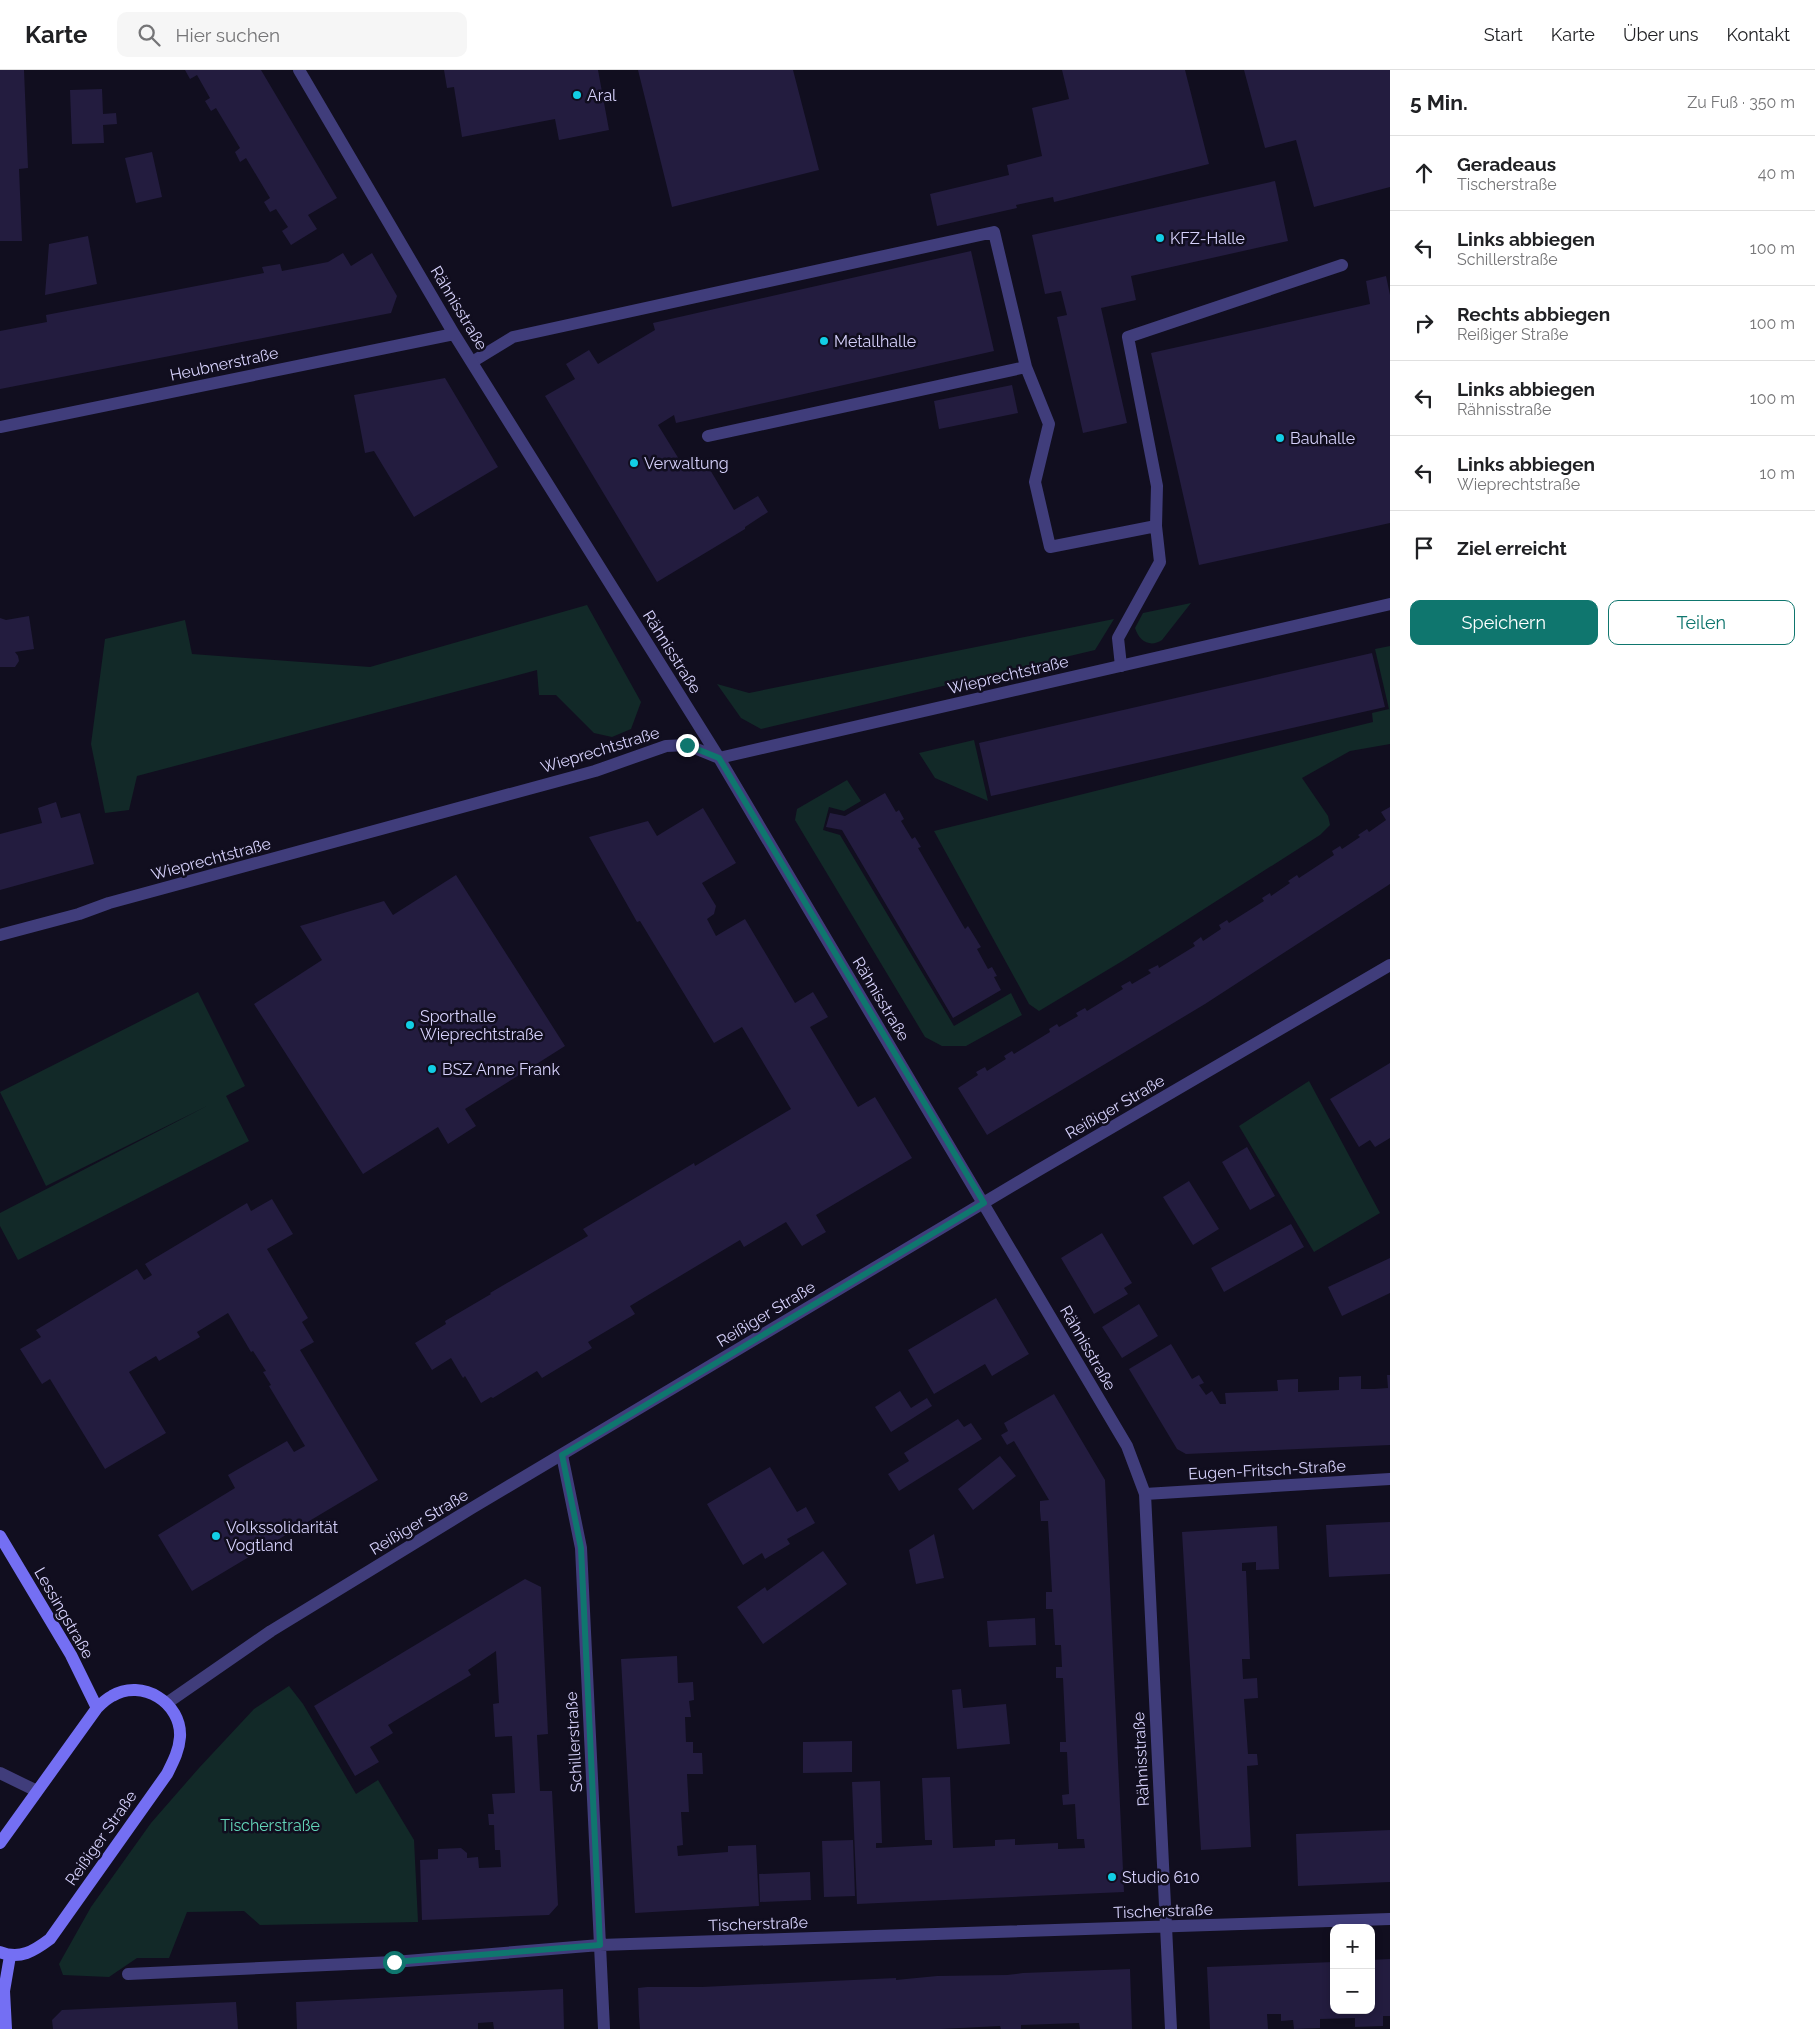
<!DOCTYPE html>
<html lang="de">
<meta charset="utf-8">
<style>
:root{--surface:#fff;--page:#f6f6f6;--text:#202124;--muted:#757577;--line:#e0e0e0;--accent:#0f766e}
body{margin:0;font-family:Raleway,sans-serif;background:var(--page);color:var(--text)}
.controls{position:absolute;right:15px;bottom:15px;display:grid;overflow:hidden;border-radius:10px;box-shadow:0 2px 8px #0003}
.controls button{width:45px;height:45px;display:grid;place-items:center;padding:0;border:0;border-bottom:1px solid var(--line);background:var(--surface);color:var(--text);font:25px sans-serif}
.stop{position:absolute;width:15px;height:15px;margin:-11px;border:4px solid #0f766e;border-radius:50%;background:#fff}
.stop.end{background:#0f766e;border-color:#fff;box-shadow:0 1px 5px #0008}
.list{margin:0;padding:0;list-style:none}
h2{display:flex;justify-content:space-between;align-items:center;height:65px;margin:0;padding:0 20px;font-size:21px}
h2 small{font-size:16px;font-weight:400;color:var(--muted)}
.list li{display:grid;grid-template-columns:32px 1fr auto;gap:15px;align-items:center;box-sizing:border-box;height:75px;padding:0 20px;border-top:1px solid var(--line)}
.list b{display:block;font-size:19px;white-space:nowrap}
.list p{margin:0;font-size:16px;white-space:nowrap;color:var(--muted)}
.list em{font-size:16px;font-style:normal;color:var(--muted)}
.actions{display:flex;gap:10px;padding:15px 20px}
.actions a{flex:1;padding:11px 0;border:1px solid var(--accent);border-radius:10px;text-align:center;font-size:18px;color:var(--accent)}
.actions .main{background:var(--accent);color:#fff}
.icon{flex:none;width:28px;height:28px;fill:none;stroke:currentColor;stroke-width:2;stroke-linecap:round;stroke-linejoin:round}
.map{position:relative;flex:none;width:1390px;height:1959px;overflow:hidden}
header{display:flex;align-items:center;gap:30px;box-sizing:border-box;height:70px;padding:0 25px;background:var(--surface);border-bottom:1px solid var(--line)}
header strong{font-size:24px}
nav{display:flex;gap:28px;margin-inline-start:auto;font-size:18px}
.search{width:350px;height:45px;background:var(--page);display:flex;align-items:center;gap:12px;box-sizing:border-box;padding:0 18px;border-radius:10px;color:var(--muted);font-size:19px}
main{display:flex}
aside{flex:1;background:var(--surface)}
.map>svg:first-child{display:block}
</style>
<header>
<strong>Karte</strong>
<div class="search"><svg class="icon" aria-label="search" viewBox="0 0 24 24"><circle cx="10" cy="10" r="6"/><path d="M15 15l6 6"/></svg>Hier suchen</div>
<nav><a>Start</a><a>Karte</a><a>Über uns</a><a>Kontakt</a></nav>
</header>
<main>
<div class="map">
<svg width="1390" height="1959" viewBox="0 0 1390 1959">
<rect width="100%" height="100%" fill="#110e1f"/>
<path fill="#122928" d="M1191,533L1162,570C1150,578 1139,571 1135,558L1143,543Z
M587,535L641,632L631,659L612,667L594,663L556,625H539L537,600L137,706L129,740L105,743L91,674L105,569L185,550L192,584L370,597Z
M1114,549L1095,580L761,659L741,648L717,614L749,623Z
M1390,576V674L1350,681L1302,708L1328,746L1330,755L1320,765L1124,890L1039,941L1029,934L934,761L1373,652L1372,643L1389,639L1375,579Z
M974,670L988,731L935,708L919,683Z
M847,710L861,731L844,741L829,737L823,760L840,765L954,956L1011,923L1022,945L966,976H942L925,967L795,750L797,739Z
M198,922L245,1016L226,1026L249,1071L18,1190L0,1156V1143L207,1036L46,1116L0,1022Z
M1309,1011L1380,1143L1314,1182L1239,1056Z
M289,1616L303,1634L356,1724L378,1710L414,1770L418,1852L260,1855L244,1841L187,1842L169,1888H137L109,1907L63,1905L59,1894L91,1837L151,1753L199,1698L254,1639Z"/>
<path fill="#231c3f" d="M0,0H24L28,98L19,99L22,171H0Z
M185,0H261L337,128L308,145L317,159L291,175L282,161L288,157L276,139L270,142L264,132L270,128L246,88L240,92L235,82L240,78L216,38L211,41L205,31L210,28L197,5L190,9Z
M444,0H598L609,60L559,70L555,49L462,67L454,17L447,18Z
M638,0H793L819,100L672,137Z
M1062,0H1185L1209,94L1054,132L1053,127L1016,135L1017,138L937,156L930,124L1009,105L1007,95L1042,86L1032,38L1069,29Z
M1244,0H1390V117L1314,137L1296,70L1265,78Z
M102,19L103,44L116,43L117,54L103,55L104,73L72,74L70,20Z
M152,82L162,127L136,133L125,88Z
M1275,111L1288,171L1131,206L1136,230L1101,238L1127,353L1083,363L1057,247L1067,245L1061,221L1045,224L1032,165Z
M88,166L97,214L45,225L49,174Z
M971,181L994,281L676,353L674,345L658,355L685,399L703,388L734,440L758,426L768,442L745,457V459L657,512L545,326L575,309L566,294L589,280L598,294L655,260L653,253Z
M343,183L351,196L372,183L397,226L391,243L0,319V261L47,252L46,245L264,203L262,197L280,194L282,201L328,192Z
M1386,206L1390,225V453L1199,495L1151,283L1370,234L1366,211Z
M445,308L498,397L414,447L374,381L365,383L354,325Z
M1012,315L1018,343L939,359L934,331Z
M29,546L34,579L15,582L18,586L19,591L15,597H0V548L6,550Z
M1372,583L1385,637L991,726L979,673Z
M885,723L896,742L899,740L904,749L901,751L912,769L915,767L921,777L918,778L965,859L968,856L981,877L977,879L988,899L992,897L997,906L994,907L1001,920L953,948L842,760L826,757L830,743L845,746Z
M56,732L61,748L80,743L94,794L0,820V764L42,753L38,738Z
M1390,737V814L1205,934L987,1065L958,1018L978,1005L976,1002L985,997L987,1001L1006,989L1004,986L1012,981L1014,984L1050,962L1049,959L1057,954L1059,957L1078,946L1076,943L1085,938L1087,941L1123,919L1121,916L1130,911L1132,914L1151,903L1148,900L1158,895L1159,898L1195,876L1193,873L1201,867L1203,871L1221,859L1219,855L1227,850L1229,853L1264,831L1262,828L1270,823L1271,826L1290,813L1288,811L1297,805L1299,808L1334,785L1332,781L1340,776L1342,779L1360,767L1358,765L1367,759L1369,762L1386,750L1381,742Z
M703,738L736,793L702,813L716,836L714,844L707,849L716,866L745,849L795,933L813,922L828,947L810,957L858,1037L875,1027L912,1088L816,1145L826,1162L802,1176L786,1152L744,1177L740,1170L630,1236L635,1244L588,1272L592,1278L542,1308L537,1301L493,1328L491,1327L481,1333L465,1306L463,1308L451,1288L432,1300L415,1273L446,1254L445,1251L491,1224L490,1223L588,1166L583,1159L694,1093L695,1096L791,1039L742,957L714,973L640,851L637,852L589,767L648,751L657,766Z
M456,805L565,976L465,1039L476,1056L448,1074L438,1057L363,1104L254,934L322,890L300,856L384,831L393,845Z
M1390,993V1068L1375,1077L1370,1070L1359,1077L1330,1029Z
M1247,1077L1275,1126L1250,1140L1222,1092Z
M1189,1111L1219,1159L1193,1175L1163,1127Z
M272,1129L293,1164L267,1179L308,1248L302,1252L314,1272L300,1280L378,1410L192,1521L158,1465L235,1418L228,1405L287,1371L294,1382L305,1376L269,1316L271,1315L263,1302L266,1301L253,1281L251,1282L228,1243L197,1262L200,1267L159,1291L156,1286L129,1302L166,1363L105,1399L50,1309L42,1314L20,1279L41,1267L36,1260L137,1199L144,1210L152,1205L145,1194L247,1133L251,1141Z
M1291,1154L1304,1177L1224,1222L1211,1198Z
M1102,1163L1132,1213L1124,1218L1128,1224L1094,1244L1061,1188Z
M1390,1188V1223L1342,1246L1328,1217Z
M996,1228L1029,1284L992,1306L985,1294L934,1324L908,1280Z
M1139,1234L1158,1266L1122,1288L1102,1257Z
M1171,1274L1192,1309L1199,1305L1204,1313L1199,1315L1206,1325L1212,1321L1220,1334H1226L1225,1323L1278,1321L1277,1310L1298,1309V1322L1339,1320V1307L1361,1306V1319H1374L1388,1318L1387,1305H1390V1375L1186,1384L1177,1379L1129,1299Z
M900,1321L911,1338L927,1328L932,1336L891,1362L875,1337Z
M1054,1324L1105,1410L1124,1822L857,1834L852,1712L880,1711L882,1773H876V1778L932,1775V1770H925L922,1708L950,1707L953,1778L995,1776V1770L1015,1769V1775L1058,1773V1779L1085,1778L1084,1769H1077L1075,1734L1063,1735L1062,1725L1069,1724L1067,1682H1060V1672H1066L1063,1608H1056V1597H1062L1061,1575H1055L1053,1539H1046V1522H1052L1048,1451H1041L1040,1441V1431L1049,1430L1014,1371L1007,1375L1001,1365L1008,1361L1004,1353Z
M958,1349L964,1357L971,1353L982,1369L899,1421L888,1404L909,1391L904,1383Z
M1000,1386L1016,1406L973,1440L958,1419Z
M770,1397L797,1442L806,1437L815,1453L787,1469L790,1474L765,1489L762,1483L743,1495L707,1434Z
M1390,1452V1504L1329,1507L1326,1455Z
M1277,1456L1279,1499L1256,1500V1492L1242,1493V1501H1246L1250,1589H1242L1243,1609L1257,1608L1258,1628L1244,1629L1248,1684H1257L1258,1695L1247,1696L1251,1777L1201,1780L1182,1462Z
M934,1464L944,1508L916,1514L909,1480Z
M823,1481L847,1514L763,1574L737,1537L765,1517L767,1521Z
M525,1509L541,1517L548,1664L537,1665L540,1721H552L558,1835L549,1845L422,1850L420,1790L438,1789V1779L461,1778L467,1783V1788L478,1787L479,1798L501,1797L500,1780H495L494,1755H489L488,1744H494L492,1724L515,1723L512,1666L495,1667L493,1634L499,1633L496,1581L468,1600L471,1605L388,1655L393,1663L370,1677L379,1692L355,1706L314,1636Z
M1035,1548L1036,1575L989,1577L987,1551Z
M677,1586L678,1613L693,1612L694,1630L689,1631L691,1647H685L686,1672H693V1683H702L703,1704H687L689,1742H681L683,1775L677,1776L678,1786L728,1782V1776L756,1775L759,1836L635,1843L621,1589Z
M961,1619L963,1638L1006,1634L1010,1674L957,1679L952,1620Z
M852,1671V1702L803,1703V1672Z
M1390,1760V1812L1298,1816L1296,1764Z
M853,1770L855,1826L824,1827L822,1771Z
M810,1802L811,1830L760,1832L759,1804Z
M1390,1889V1946H1383V1956L1355,1957V1948L1320,1949V1958L1294,1959L1293,1950L1281,1951V1944H1267L1268,1959H1210L1207,1897L1334,1892V1940H1371V1890Z
M1130,1899L1132,1959H1080L1079,1953L1021,1955V1959H1001L1000,1956L941,1959H640L639,1947L638,1918L647,1917H702L896,1908V1910L937,1906L1007,1905L1023,1903Z
M563,1919L564,1959H494L493,1952L478,1953V1959H297L296,1932Z
M236,1932L238,1959H53L52,1950L62,1940Z"/>
<g fill="none" stroke-linecap="round" stroke-linejoin="round">
<path stroke="#403d7b" stroke-width="12" d="M472,292L513,267L994,162L1026,297L708,366
M1026,297L1049,354L1035,412L1050,477L1156,456L1160,492L1118,568L1121,596
M1156,456L1157,416L1128,267L1342,195
M0,1703L37,1721"/>
<path stroke="#403d7b" stroke-width="12" d="M299,0L454,264L719,688L1127,1376L1145,1424L1171,1959
M0,357L454,264
M0,865L79,844L109,833L595,701L666,676L687,675L719,688L1390,534
M562,1385L581,1478L604,1959
M1145,1424L1390,1409
M128,1904L394,1892L600,1875L1390,1849"/>
<path stroke="#403d7b" stroke-width="12" d="M167,1633L271,1561L472,1438L1037,1101L1390,895"/>
<path stroke="#746ff3" stroke-width="12" d="M0,1466L71,1585L97,1638
M0,1773L97,1638C101,1634 106,1629 112,1626C142,1608 182,1633 180,1667C179,1681 173,1692 167,1704L50,1869C34,1881 20,1890 0,1882
M6,1959L4,1921L10,1886"/>
</g>
<g fill="none" stroke-linecap="round" stroke-linejoin="round">
<path stroke="#0f766e" stroke-width="6" d="M394,1892L600,1875L581,1478L562,1385L984,1133L719,688L687,675"/>
</g>
<g fill="#12cee5" stroke="#110e1f" stroke-width="2">
<circle cx="577" cy="25" r="5"/>
<circle cx="1160" cy="168" r="5"/>
<circle cx="824" cy="271" r="5"/>
<circle cx="1280" cy="368" r="5"/>
<circle cx="634" cy="393" r="5"/>
<circle cx="410" cy="955" r="5"/>
<circle cx="432" cy="999" r="5"/>
<circle cx="216" cy="1466" r="5"/>
<circle cx="1112" cy="1807" r="5"/>
</g>
<g text-anchor="middle" dominant-baseline="central" stroke-width="5" stroke-linejoin="round" paint-order="stroke">
<g font-size="16" fill="#d6d1fb" stroke="#110e1f" text-anchor="start">
<text x="587" y="25">Aral</text>
<text x="1170" y="168">KFZ-Halle</text>
<text x="834" y="271">Metallhalle</text>
<text x="1290" y="368">Bauhalle</text>
<text x="644" y="393">Verwaltung</text>
<text x="420" y="946">Sporthalle<tspan x="420" dy="18">Wieprechtstraße</tspan></text>
<text x="442" y="999">BSZ Anne Frank</text>
<text x="226" y="1457">Volkssolidarität<tspan x="226" dy="18">Vogtland</tspan></text>
<text x="1122" y="1807">Studio 610</text>
</g>
<g font-size="16" fill="#d6d1fb" stroke="#110e1f">
<text transform="translate(459 238) rotate(59)">Rähnisstraße</text>
<text transform="translate(224 294) rotate(-12)">Heubnerstraße</text>
<text transform="translate(672 582) rotate(58)">Rähnisstraße</text>
<text transform="translate(1008 605) rotate(-13)">Wieprechtstraße</text>
<text transform="translate(600 680) rotate(-17)">Wieprechtstraße</text>
<text transform="translate(211 789) rotate(-15)">Wieprechtstraße</text>
<text transform="translate(881 929) rotate(59)">Rähnisstraße</text>
<text transform="translate(1115 1037) rotate(-30)">Reißiger Straße</text>
<text transform="translate(766 1244) rotate(-31)">Reißiger Straße</text>
<text transform="translate(1088 1278) rotate(60)">Rähnisstraße</text>
<text transform="translate(1267 1400) rotate(-3)">Eugen-Fritsch-Straße</text>
<text transform="translate(419 1452) rotate(-31)">Reißiger Straße</text>
<text transform="translate(64 1543) rotate(60)">Lessingstraße</text>
<text transform="translate(574 1672) rotate(-93)">Schillerstraße</text>
<text transform="translate(1141 1689) rotate(-93)">Rähnisstraße</text>
<text transform="translate(101 1768) rotate(-55)">Reißiger Straße</text>
<text transform="translate(1163 1841) rotate(-2)">Tischerstraße</text>
<text transform="translate(758 1854) rotate(-2)">Tischerstraße</text>
</g>
<g font-size="16" fill="#63d5b9" stroke="#110e1f">
<text x="270" y="1755">Tischerstraße</text>
</g>
</g>
</svg>
<div class="controls">
<button>+</button>
<button>−</button>
</div>
<div class="stop" style="left:394px;top:1892px"></div>
<div class="stop end" style="left:687px;top:675px"></div>
</div>
<aside>
<h2>5 Min.<small>Zu Fuß · 350 m</small></h2>
<ul class="list">
<li><svg class="icon" aria-label="ahead" viewBox="0 0 24 24"><path d="M12 20V5M6 11l6-6 6 6"/></svg><div><b>Geradeaus</b><p>Tischerstraße</p></div><em>40 m</em></li>
<li><svg class="icon" aria-label="left" viewBox="0 0 24 24"><path d="M17 20v-9H6M10 6l-5 5 5 5"/></svg><div><b>Links abbiegen</b><p>Schillerstraße</p></div><em>100 m</em></li>
<li><svg class="icon" aria-label="right" viewBox="0 0 24 24"><path d="M7 20v-9h11M14 6l5 5-5 5"/></svg><div><b>Rechts abbiegen</b><p>Reißiger Straße</p></div><em>100 m</em></li>
<li><svg class="icon" aria-label="left" viewBox="0 0 24 24"><path d="M17 20v-9H6M10 6l-5 5 5 5"/></svg><div><b>Links abbiegen</b><p>Rähnisstraße</p></div><em>100 m</em></li>
<li><svg class="icon" aria-label="left" viewBox="0 0 24 24"><path d="M17 20v-9H6M10 6l-5 5 5 5"/></svg><div><b>Links abbiegen</b><p>Wieprechtstraße</p></div><em>10 m</em></li>
<li><svg class="icon" aria-label="arrive" viewBox="0 0 24 24"><path d="M6 21V4h12l-3 4 3 4H6"/></svg><div><b>Ziel erreicht</b></div></li>
</ul>
<div class="actions"><a class="main">Speichern</a><a>Teilen</a></div>
</aside>
</main>
